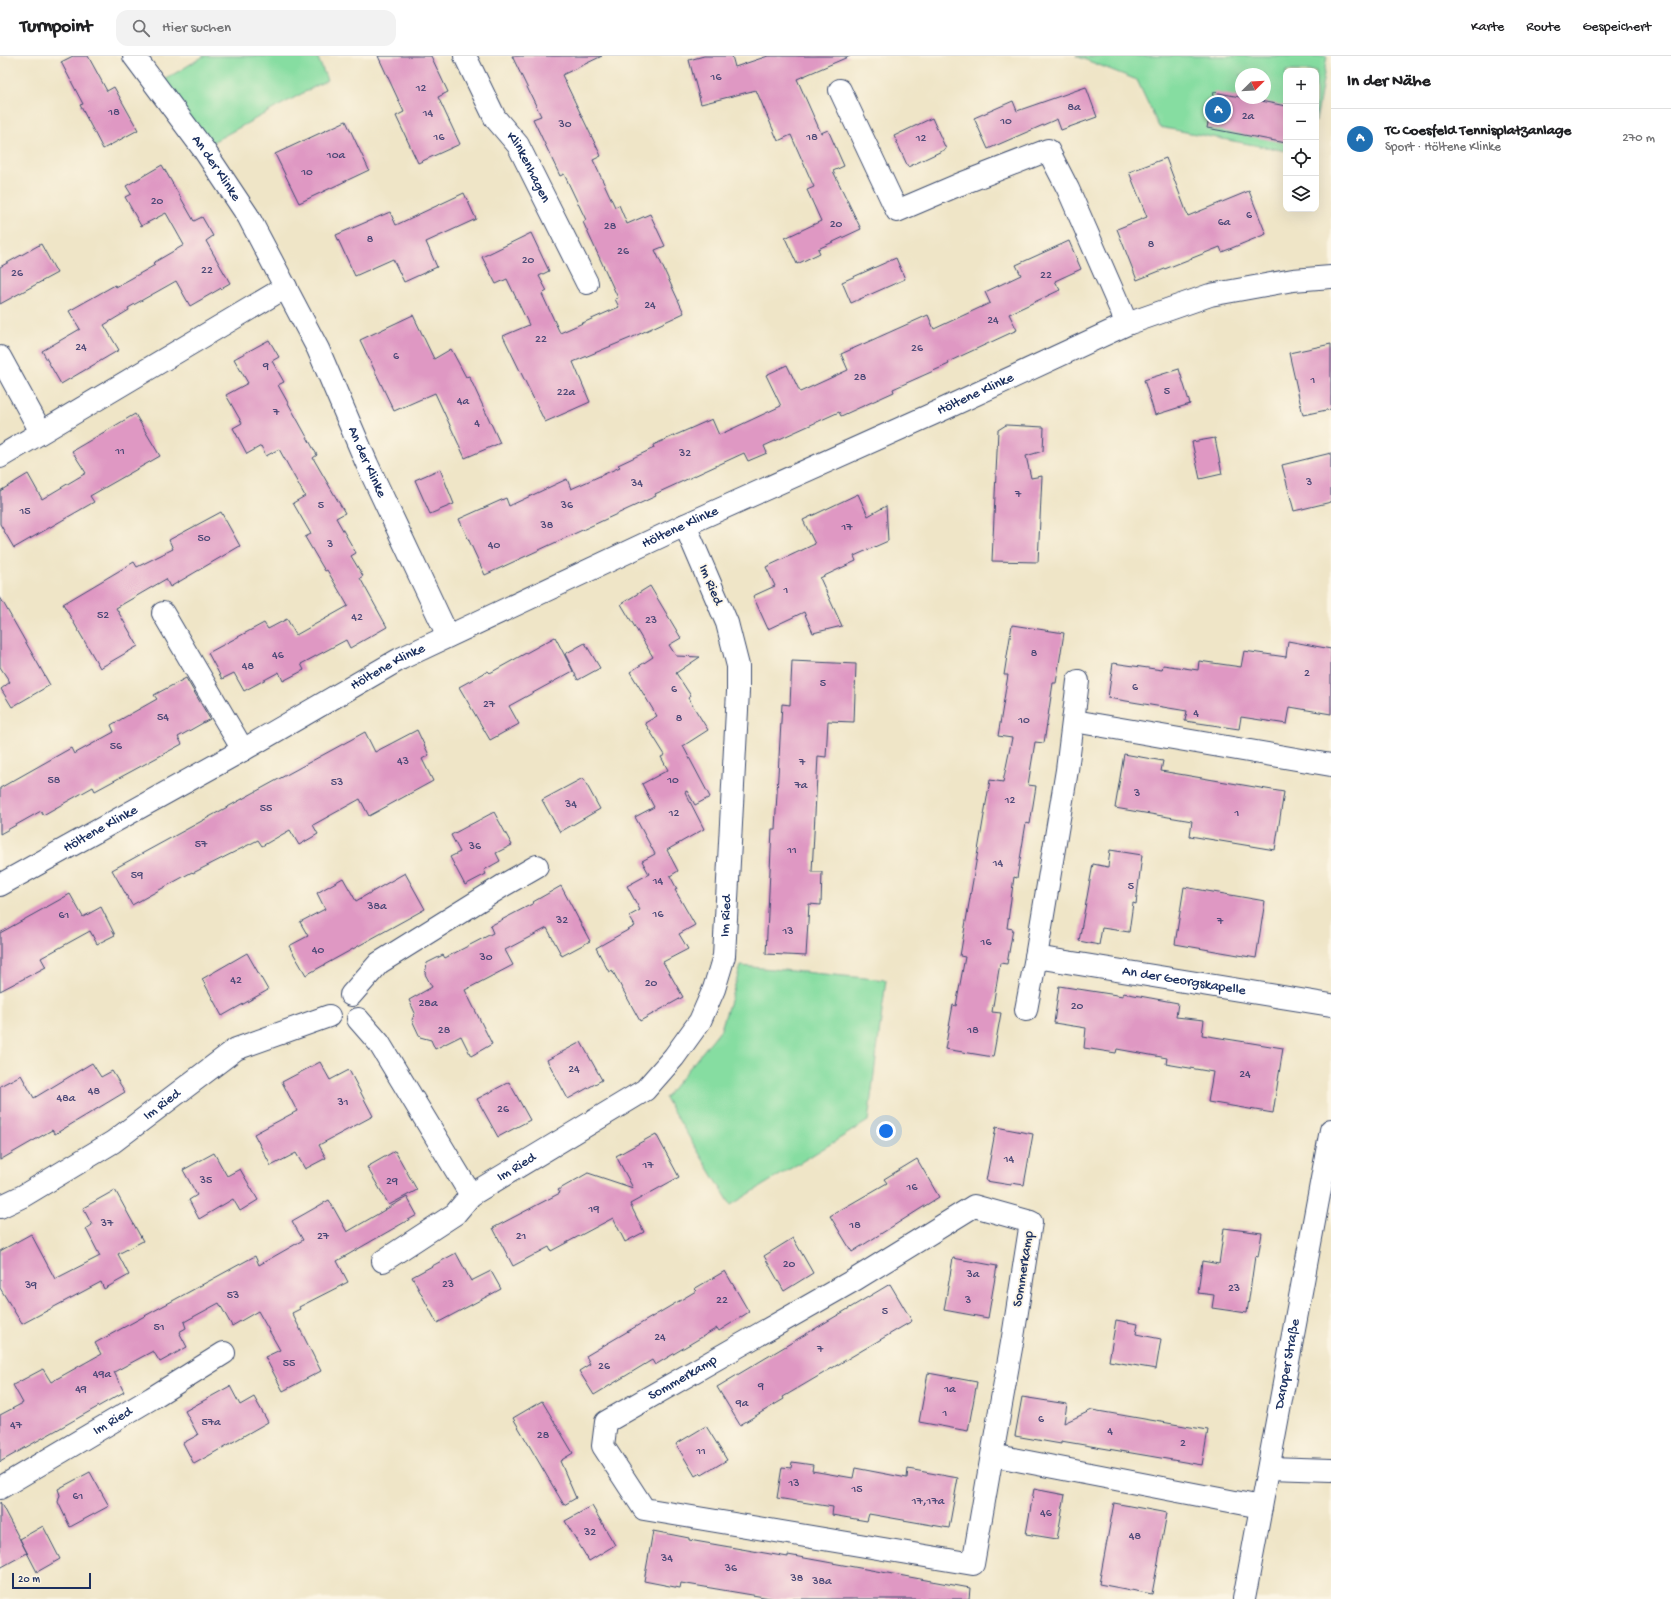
<!DOCTYPE html>
<html lang="de">
<meta charset="utf-8">
<style>
:root{--surface:#fff;--page:#f2f2f2;--text:#202124;--muted:#757577;--line:#e0e0e0;--accent:#1f6fb2}
body{margin:0;font-family:"Gochi Hand",sans-serif;background:var(--page);color:var(--text)}
.controls{position:absolute;right:12px;top:12px;display:grid;overflow:hidden;border-radius:8px;box-shadow:0 4px 16px #0002}
.controls button{width:36px;height:36px;display:grid;place-items:center;padding:0;border:0;border-bottom:1px solid var(--line);background:var(--surface);color:var(--text);font:20px sans-serif}
.compass{position:absolute;left:1235px;top:12px;width:36px;height:36px;border-radius:50%;background:var(--surface);box-shadow:0 4px 16px #0002;rotate:66deg}
.scale{position:absolute;left:12px;bottom:10px;width:79px;box-sizing:border-box;padding-left:4px;border:2px solid #1b2f5e;border-top:0;font-size:11px;line-height:14px;white-space:nowrap;color:#1b2f5e;-webkit-text-stroke:3px #fcf5e5;paint-order:stroke}
.you{position:absolute;left:886px;top:1075px;width:14px;height:14px;margin:-10px;border:3px solid #fff;border-radius:50%;background:#1a73e8;box-shadow:0 0 0 6px #1a73e833}
.badge{display:grid;place-items:center;width:26px;height:26px;border-radius:50%;background:var(--accent);color:#fff;font-size:13px;font-weight:700}
.pin{position:absolute;translate:-50% -50%;border:2px solid #fff;box-shadow:0 1px 4px #0006}
.list{margin:0;padding:0;list-style:none}
h2{display:flex;justify-content:space-between;align-items:center;height:52px;margin:0;padding:0 16px;font-size:17px}
h2 small{font-size:13px;font-weight:400;color:var(--muted)}
.list li{display:grid;grid-template-columns:26px 1fr auto;gap:12px;align-items:center;box-sizing:border-box;height:60px;padding:0 16px;border-top:1px solid var(--line)}
.list b{display:block;font-size:15px;white-space:nowrap}
.list p{margin:0;font-size:13px;white-space:nowrap;color:var(--muted)}
.list em{font-size:13px;font-style:normal;color:var(--muted)}
.icon{flex:none;width:22px;height:22px;fill:none;stroke:currentColor;stroke-width:2;stroke-linecap:round;stroke-linejoin:round}
.map{position:relative;flex:none;width:1331px;height:1543px;overflow:hidden}
header{display:flex;align-items:center;gap:24px;box-sizing:border-box;height:56px;padding:0 20px;background:var(--surface);border-bottom:1px solid var(--line)}
header strong{font-size:19px}
nav{display:flex;gap:22px;margin-inline-start:auto;font-size:14px}
.search{width:280px;height:36px;background:var(--page);display:flex;align-items:center;gap:10px;box-sizing:border-box;padding:0 14px;border-radius:12px;color:var(--muted);font-size:15px}
main{display:flex}
aside{flex:1;background:var(--surface)}
.map>svg:first-child{display:block}
</style>
<header>
<strong>Turnpoint</strong>
<div class="search"><svg class="icon" aria-label="search" viewBox="0 0 24 24"><circle cx="10" cy="10" r="6"/><path d="M15 15l6 6"/></svg>Hier suchen</div>
<nav><a>Karte</a><a>Route</a><a>Gespeichert</a></nav>
</header>
<main>
<div class="map">
<svg width="1331" height="1543" viewBox="0 0 1331 1543">
<rect width="100%" height="100%" fill="#fcf5e5"/>
<filter id="ink" filterUnits="userSpaceOnUse"><feTurbulence type="fractalNoise" baseFrequency=".025" numOctaves="2"/><feDisplacementMap in="SourceGraphic" scale="8" xChannelSelector="R" yChannelSelector="G"/><feConvolveMatrix kernelMatrix="1 2 1 2 8 2 1 2 1" color-interpolation-filters="sRGB"/></filter>
<filter id="wash" filterUnits="userSpaceOnUse"><feTurbulence type="fractalNoise" baseFrequency=".012" numOctaves="4" result="noise"/><feDisplacementMap in="SourceGraphic" scale="16" xChannelSelector="R" yChannelSelector="G"/><feGaussianBlur stdDeviation="0.9" result="paint"/><feColorMatrix in="noise" values="0 0 0 0 0 0 0 0 0 0 0 0 0 0 0 0 0 1.4 0 .05"/><feComposite in="paint" operator="in"/></filter>
<g filter="url(#wash)">
<rect width="100%" height="100%" fill="#efe5c7"/>
<path fill="#86dda1" stroke="#508680" fill-rule="evenodd" d="M204,0H317L327,24L207,89L164,24Z
M1076,0H1327L1316,66V15H1286V95L1159,71L1137,24ZM1241,18H1265V42H1241Z
M741,910L886,924L868,1065L731,1149L665,1042L721,973Z"/>
<g id="blocks">
<path fill="#df98c3" d="M73,0H88L107,35L114,31L138,74L103,93L80,49L83,48L61,6Z
M378,0H431L448,36L438,41L460,88L418,107L396,60L404,56Z
M512,0H602L562,19L601,100L593,104L615,151L619,149L627,168L650,158L665,190L655,194L684,257L633,281L573,306L590,346L545,366L503,280L529,269L507,223L496,228L482,201L531,177L549,215L539,220L547,235L542,238L560,277L619,251L615,243L618,242L583,166L586,164L564,118L560,120L533,63L541,60Z
M704,0H732L735,11L768,0H850L797,23L821,77L828,74L844,110L833,115L861,173L818,193L820,197L797,208L785,182L821,165L807,134L814,131L791,79L778,85L756,34L701,48L689,4Z
M1086,31L1097,61L1061,74L1057,63L988,93L974,62L1013,45L1017,55Z
M1214,36L1286,50V87L1207,72Z
M932,62L946,93L908,111L894,80Z
M346,65L369,114L299,147L275,98Z
M1166,102L1188,160L1249,135L1266,178L1222,196L1220,191L1137,224L1117,173L1147,161L1129,116Z
M162,109L194,165L202,161L213,180L206,185L230,227L190,250L176,225L128,252L129,254L104,269L119,294L61,328L42,295L80,273L69,255L115,229L116,231L155,209L153,207L184,189L166,157L141,170L125,141L131,138L126,130Z
M464,137L476,163L426,186L437,211L404,226L393,203L355,220L336,179L390,156L396,169Z
M1069,185L1081,213L1055,225L1060,234L1009,258L1017,274L948,306L949,308L893,333L894,336L841,360L839,356L764,390L767,397L748,405L744,397L655,438L656,440L485,519L459,463L506,442L509,450L567,423L571,433L620,411L618,409L654,392L653,389L712,363L719,379L781,350L766,319L787,309L800,336L848,314L841,298L928,259L934,273L990,247L985,236L1021,219L1016,209Z
M41,188L57,217L0,248V211Z
M896,202L905,223L851,247L842,226Z
M413,259L434,303L451,293L466,321L469,320L500,387L465,402L435,337L394,355L360,284Z
M269,284L279,301L272,305L284,326L278,329L317,399L313,402L345,457L336,462L356,497L351,500L363,520L360,522L387,571L350,592L346,584L301,608L304,614L283,625L279,616L244,635L234,617L222,623L208,597L264,567L268,573L287,563L296,579L348,550L327,514L325,515L305,481L311,478L293,447L305,440L279,393L266,400L261,390L247,398L233,372L242,367L226,339L248,327L234,303Z
M1331,288V353L1303,359L1289,297Z
M1179,313L1190,348L1155,359L1144,324Z
M135,358L160,400L90,440L94,446L14,492L0,468V435L28,418L42,443L86,417L72,395Z
M1006,369L1044,371L1043,395L1026,400L1031,422L1042,420L1038,506L992,505L998,374Z
M1215,382L1222,418L1200,423L1192,386Z
M1331,397V446L1294,455L1282,409Z
M440,413L454,448L430,458L415,424Z
M858,438L868,460L886,450L888,485L854,500L856,505L820,522L842,570L813,577L804,556L768,573L753,540L775,530L766,511L815,488L803,464Z
M221,456L240,490L170,531L166,523L116,552L138,590L100,612L63,548L134,506L137,511L173,493L169,484Z
M650,530L681,582L669,589L676,600L700,601L676,617L691,640L688,642L708,674L683,690L710,741L695,749L687,735L685,736L704,773L667,794L678,815L670,820L677,833L675,834L695,869L679,878L688,893L663,906L683,941L640,965L612,914L609,916L596,892L635,870L629,860L640,854L627,830L649,818L642,805L655,798L635,761L654,751L642,728L668,714L661,701L665,699L645,667L657,660L630,616L653,601L621,548Z
M0,541L50,629L12,651L1,633L10,626L0,611Z
M1012,569L1064,577L1056,627H1053L1044,687L1035,686L1028,729L1036,730L1030,768L1026,767L1017,822L1014,821L1007,872L1013,873L1007,908L1000,907L992,956L1001,957L993,1001L945,993L953,949L956,950L965,901L960,900L990,724L1003,726L1012,682L998,680L1008,619H1004Z
M555,581L573,615L509,650L519,668L490,684L459,631L488,615L490,617Z
M1288,585L1331,593V658L1290,651L1287,668L1241,661L1239,673L1185,665L1187,655L1108,642L1113,607L1162,614L1163,609L1198,614L1199,605L1241,611L1244,595L1286,601Z
M585,587L600,612L578,624L565,598Z
M792,605L856,608L854,666L828,665L826,701L818,700L812,816H822L821,849L809,848L806,900L766,898L772,773H775L782,648L790,649Z
M186,622L210,663L178,681L182,688L95,735L93,731L43,759L41,755L0,778V732L71,692L74,698L114,676L111,669L157,643L154,639Z
M417,674L429,699L422,703L433,725L369,760L360,743L313,769L318,778L299,789L290,774L262,790L258,784L193,817L192,816L132,849L112,814L365,676L375,696Z
M1124,698L1163,705L1161,715L1284,736L1275,794L1190,780L1192,765L1115,752Z
M583,722L600,753L560,776L542,744Z
M494,756L512,789L496,797L500,805L484,814L486,818L465,829L450,801L460,796L451,779Z
M1110,794L1142,799L1136,848L1133,847L1129,876L1102,872L1099,889L1079,885L1093,808L1108,811Z
M405,817L425,853L306,919L289,890L308,880L300,866L325,853L317,837L343,822L356,845Z
M561,830L590,885L562,900L547,872L505,894L513,909L465,934L492,988L471,1000L461,980L435,993L431,984L420,981L412,964L415,957L409,944L432,931L425,918L427,907L443,899L445,902L493,877L490,870L534,847L533,846Z
M1184,831L1265,845L1256,902L1175,888Z
M70,838L83,861L101,851L115,879L97,888L90,875L41,902L46,911L0,935V877Z
M247,897L268,934L222,960L202,923Z
M1059,930L1123,940V937L1178,947L1176,961L1204,964L1202,979L1283,992L1273,1057L1208,1046L1213,1016L1166,1008L1167,1002L1117,993L1116,997L1084,992L1086,972L1054,967Z
M581,986L602,1024L568,1043L547,1004Z
M320,1006L330,1024L349,1014L373,1060L319,1089L326,1102L305,1113L296,1097L271,1110L254,1078L297,1055L282,1026Z
M92,1007L101,1021L112,1015L125,1036L55,1078L52,1074L0,1104V1030L21,1019L34,1042Z
M509,1026L530,1064L498,1081L477,1043Z
M996,1071L1033,1078L1024,1129L1011,1127V1129L986,1125Z
M656,1078L679,1121L630,1148L644,1176L625,1186L613,1162L551,1195L549,1191L513,1210L493,1172L560,1137L558,1134L588,1117L633,1132L616,1100Z
M395,1095L417,1134L389,1149L367,1111Z
M214,1097L227,1120L240,1113L258,1144L240,1155L233,1143L199,1163L189,1144L197,1139L183,1114Z
M917,1103L939,1141L852,1196L830,1160L887,1127L884,1123Z
M115,1134L143,1185L118,1198L129,1219L104,1233L101,1226L22,1268L0,1232V1195L31,1178L55,1223L100,1200L86,1173L92,1169L83,1152Z
M407,1141L417,1159L337,1205L348,1226L299,1251L300,1253L292,1257L321,1315L283,1335L265,1301L280,1294L258,1255L232,1270L219,1247L184,1266L186,1272L179,1276L187,1291L160,1306L153,1295L114,1316L124,1336L0,1406V1359L23,1347L13,1329L43,1313L51,1326L101,1298L95,1287L255,1200L259,1209L303,1184L292,1165L329,1144L347,1176Z
M1224,1172L1262,1177L1258,1201L1255,1200L1247,1257L1212,1252L1214,1239L1198,1237L1202,1205L1219,1208Z
M793,1182L813,1217L784,1235L764,1200Z
M456,1197L471,1225L491,1215L501,1233L437,1267L412,1221Z
M953,1202L997,1210L988,1262L944,1254Z
M725,1215L749,1256L719,1275L717,1272L655,1309L652,1304L594,1339L579,1315L590,1308L586,1300L696,1235L694,1233Z
M890,1228L912,1265L783,1341L784,1343L740,1369L717,1331Z
M1116,1264L1138,1268L1136,1278L1161,1283L1156,1313L1109,1305Z
M928,1317L977,1326L968,1375L919,1366Z
M230,1330L240,1349L254,1341L268,1366L194,1408L183,1387L198,1379L185,1355Z
M1022,1341L1067,1348L1064,1367L1092,1354L1208,1374L1202,1409L1061,1385V1388L1015,1380Z
M542,1345L573,1397L560,1405L576,1442L564,1449L513,1362Z
M706,1370L727,1404L702,1419L700,1417L695,1420L676,1388Z
M792,1406L813,1409L812,1415L853,1422L855,1412L907,1422L908,1413L958,1422L949,1472L869,1458L867,1465L832,1459L833,1451L777,1442L782,1411L791,1412Z
M90,1416L109,1450L70,1471L58,1446L60,1439L58,1433Z
M1034,1433L1065,1439L1057,1483L1026,1478Z
M0,1446L27,1497L0,1512Z
M1114,1447L1167,1457L1152,1538L1099,1528Z
M592,1450L615,1489L589,1505L565,1465Z
M43,1470L60,1503L37,1516L20,1483Z
M653,1475L689,1482V1484L788,1501V1499L970,1532L969,1543H776L681,1527L680,1532L644,1525Z"/>
</g>
</g>
<g filter="url(#ink)">
<use href="#blocks" fill-opacity="0" stroke="#3b4a6e" stroke-width="1"/>
<g fill="none" stroke-linecap="round" stroke-linejoin="round">
<defs>
<g id="minor">
<path id="s1" d="M134,0L204,94L248,160L318,293L367,408L448,580"/>
<path id="s2" d="M465,0L495,62L518,89L587,227"/>
<path d="M840,34L897,155L958,129L1048,94L1068,133L1127,268"/>
<path d="M0,301L41,376"/>
<path d="M0,401L286,231"/>
<path d="M163,557L243,694"/>
<path d="M1074,665L1331,709"/>
<path id="s3" d="M0,829L243,694L400,603L685,469L946,352L1127,268L1210,239L1293,224L1331,221"/>
<path id="s4" d="M1036,901L1331,949"/>
<path d="M351,939L379,907L504,829L537,810"/>
<path d="M1026,954L1036,901L1067,714L1078,625"/>
<path d="M358,963L379,987L471,1139"/>
<path id="s5" d="M0,1151L23,1140L113,1086L236,993L329,960"/>
<path id="s6" d="M383,1205L455,1158L471,1139L645,1034L674,1001L700,965L714,933L724,900L738,635V610L727,567L685,469"/>
<path id="s7" d="M992,1399L973,1508L644,1453L603,1390L606,1366L856,1223L974,1150L1031,1166L1013,1281L992,1399L1261,1451"/>
<path d="M1269,1412L1331,1414"/>
<path id="s8" d="M0,1432L152,1342L224,1297"/>
</g>
<g id="tertiary">
<path id="s9" d="M1244,1543L1331,1074"/>
</g>
</defs>
<use href="#minor" stroke="#3b4a6e" stroke-width="24"/>
<use href="#tertiary" stroke="#3b4a6e" stroke-width="24"/>
<use href="#minor" stroke="#fff" stroke-width="22"/>
<use href="#tertiary" stroke="#fff" stroke-width="22"/>
</g>
</g>
<g text-anchor="middle" dominant-baseline="central" stroke-width="3.5" stroke-linejoin="round" paint-order="stroke">
<g font-size="12" fill="#4c4977">
<text x="716" y="22">16</text>
<text x="421" y="33">12</text>
<text x="1074" y="52">8a</text>
<text x="114" y="57">18</text>
<text x="428" y="58">14</text>
<text x="1248" y="61">2a</text>
<text x="1006" y="66">10</text>
<text x="565" y="69">30</text>
<text x="439" y="82">16</text>
<text x="812" y="82">18</text>
<text x="921" y="83">12</text>
<text x="336" y="100">10a</text>
<text x="307" y="117">10</text>
<text x="157" y="146">20</text>
<text x="1249" y="160">6</text>
<text x="1224" y="167">6a</text>
<text x="836" y="169">20</text>
<text x="610" y="171">28</text>
<text x="370" y="184">8</text>
<text x="1151" y="189">8</text>
<text x="623" y="196">26</text>
<text x="528" y="205">20</text>
<text x="207" y="215">22</text>
<text x="17" y="218">26</text>
<text x="1046" y="220">22</text>
<text x="650" y="250">24</text>
<text x="993" y="265">24</text>
<text x="541" y="284">22</text>
<text x="81" y="292">24</text>
<text x="917" y="293">26</text>
<text x="396" y="301">6</text>
<text x="266" y="311">9</text>
<text x="860" y="322">28</text>
<text x="1313" y="325">1</text>
<text x="1167" y="336">5</text>
<text x="566" y="337">22a</text>
<text x="463" y="346">4a</text>
<text x="276" y="357">7</text>
<text x="477" y="368">4</text>
<text x="120" y="396">11</text>
<text x="685" y="398">32</text>
<text x="1309" y="427">3</text>
<text x="637" y="428">34</text>
<text x="1018" y="439">7</text>
<text x="321" y="450">5</text>
<text x="567" y="450">36</text>
<text x="25" y="456">15</text>
<text x="547" y="470">38</text>
<text x="847" y="472">17</text>
<text x="204" y="483">50</text>
<text x="330" y="489">3</text>
<text x="494" y="490">40</text>
<text x="786" y="535">1</text>
<text x="103" y="560">52</text>
<text x="357" y="562">42</text>
<text x="651" y="565">23</text>
<text x="1034" y="598">8</text>
<text x="278" y="600">46</text>
<text x="248" y="611">48</text>
<text x="1307" y="618">2</text>
<text x="823" y="628">5</text>
<text x="1135" y="632">6</text>
<text x="674" y="634">6</text>
<text x="489" y="649">27</text>
<text x="1196" y="658">4</text>
<text x="163" y="662">54</text>
<text x="679" y="663">8</text>
<text x="1024" y="665">10</text>
<text x="116" y="691">56</text>
<text x="403" y="706">43</text>
<text x="802" y="707">7</text>
<text x="54" y="725">58</text>
<text x="673" y="725">10</text>
<text x="337" y="727">53</text>
<text x="801" y="730">7a</text>
<text x="1137" y="738">3</text>
<text x="1010" y="745">12</text>
<text x="571" y="749">34</text>
<text x="266" y="753">55</text>
<text x="674" y="758">12</text>
<text x="1237" y="758">1</text>
<text x="201" y="789">57</text>
<text x="475" y="791">36</text>
<text x="792" y="795">11</text>
<text x="998" y="808">14</text>
<text x="137" y="820">59</text>
<text x="658" y="826">14</text>
<text x="1131" y="831">5</text>
<text x="377" y="851">38a</text>
<text x="658" y="859">16</text>
<text x="64" y="860">61</text>
<text x="562" y="865">32</text>
<text x="1220" y="866">7</text>
<text x="788" y="876">13</text>
<text x="986" y="887">16</text>
<text x="318" y="895">40</text>
<text x="486" y="902">30</text>
<text x="236" y="925">42</text>
<text x="651" y="928">20</text>
<text x="428" y="948">28a</text>
<text x="1077" y="951">20</text>
<text x="444" y="975">28</text>
<text x="973" y="975">18</text>
<text x="574" y="1014">24</text>
<text x="1245" y="1019">24</text>
<text x="94" y="1036">48</text>
<text x="66" y="1043">48a</text>
<text x="343" y="1047">31</text>
<text x="503" y="1054">26</text>
<text x="1009" y="1104">14</text>
<text x="648" y="1110">17</text>
<text x="206" y="1125">35</text>
<text x="392" y="1126">29</text>
<text x="912" y="1132">16</text>
<text x="594" y="1154">19</text>
<text x="107" y="1168">37</text>
<text x="855" y="1170">18</text>
<text x="323" y="1181">27</text>
<text x="521" y="1181">21</text>
<text x="789" y="1209">20</text>
<text x="973" y="1219">3a</text>
<text x="448" y="1229">23</text>
<text x="31" y="1230">39</text>
<text x="1234" y="1233">23</text>
<text x="233" y="1240">53</text>
<text x="722" y="1245">22</text>
<text x="968" y="1245">3</text>
<text x="885" y="1256">5</text>
<text x="159" y="1272">51</text>
<text x="660" y="1282">24</text>
<text x="820" y="1294">7</text>
<text x="289" y="1308">55</text>
<text x="604" y="1311">26</text>
<text x="102" y="1319">49a</text>
<text x="761" y="1331">9</text>
<text x="81" y="1334">49</text>
<text x="950" y="1334">1a</text>
<text x="742" y="1348">9a</text>
<text x="945" y="1358">1</text>
<text x="1041" y="1364">6</text>
<text x="211" y="1367">57a</text>
<text x="16" y="1370">47</text>
<text x="1110" y="1376">4</text>
<text x="543" y="1380">28</text>
<text x="1183" y="1388">2</text>
<text x="701" y="1396">11</text>
<text x="794" y="1428">13</text>
<text x="857" y="1434">15</text>
<text x="78" y="1441">61</text>
<text x="928" y="1446">17,17a</text>
<text x="1046" y="1458">46</text>
<text x="590" y="1477">32</text>
<text x="1135" y="1481">48</text>
<text x="667" y="1503">34</text>
<text x="731" y="1513">36</text>
<text x="797" y="1523">38</text>
<text x="822" y="1526">38a</text>
</g>
<g font-size="14" fill="#1b2f5e" stroke="#fcf5e5">
<text stroke="none"><textPath href="#s1" startOffset="139">An der Klinke</textPath></text>
<text stroke="none"><textPath href="#s2" startOffset="129">Klinkenhagen</textPath></text>
<text stroke="none"><textPath href="#s3" startOffset="1093">Höltene Klinke</textPath></text>
<text stroke="none"><textPath href="#s1" startOffset="470">An der Klinke</textPath></text>
<text stroke="none"><textPath href="#s3" startOffset="769">Höltene Klinke</textPath></text>
<text transform="translate(710 529) rotate(67)">Im Ried</text>
<text stroke="none"><textPath href="#s3" startOffset="445">Höltene Klinke</textPath></text>
<text stroke="none"><textPath href="#s3" startOffset="115">Höltene Klinke</textPath></text>
<text stroke="none"><textPath href="#s6" startOffset="512">Im Ried</textPath></text>
<text stroke="none"><textPath href="#s4" startOffset="150">An der Georgskapelle</textPath></text>
<text stroke="none"><textPath href="#s5" startOffset="192">Im Ried</textPath></text>
<text stroke="none"><textPath href="#s6" startOffset="164">Im Ried</textPath></text>
<text transform="translate(1024 1213) rotate(-81)">Sommerkamp</text>
<text stroke="none"><textPath href="#s9" startOffset="239">Daruper Straße</textPath></text>
<text stroke="none"><textPath href="#s7" startOffset="632">Sommerkamp</textPath></text>
<text stroke="none"><textPath href="#s8" startOffset="131">Im Ried</textPath></text>
</g>
</g>
</svg>
<div class="controls">
<button>+</button>
<button>−</button>
<button><svg class="icon" aria-label="locate" viewBox="0 0 24 24"><circle cx="12" cy="12" r="6"/><path d="M12 2v4M12 18v4M2 12h4M18 12h4"/></svg></button>
<button><svg class="icon" aria-label="layers" viewBox="0 0 24 24"><path d="M12 4l9 5-9 5-9-5zM3 14l9 5 9-5"/></svg></button>
</div>
<svg class="compass" viewBox="-18 -18 36 36"><path d="M0-13l5 13h-10z" fill="#e53935"/><path d="M0 13l5-13h-10z" fill="#757577"/></svg>
<div class="scale">20 m</div>
<div class="you"></div>
<div class="pin badge" style="left:1218px;top:54px">A</div>
</div>
<aside>
<h2>In der Nähe<small></small></h2>
<ul class="list">
<li><span class="badge">A</span><div><b>TC Coesfeld Tennisplatzanlage</b><p>Sport · Höltene Klinke</p></div><em>270 m</em></li>
</ul>
</aside>
</main>
